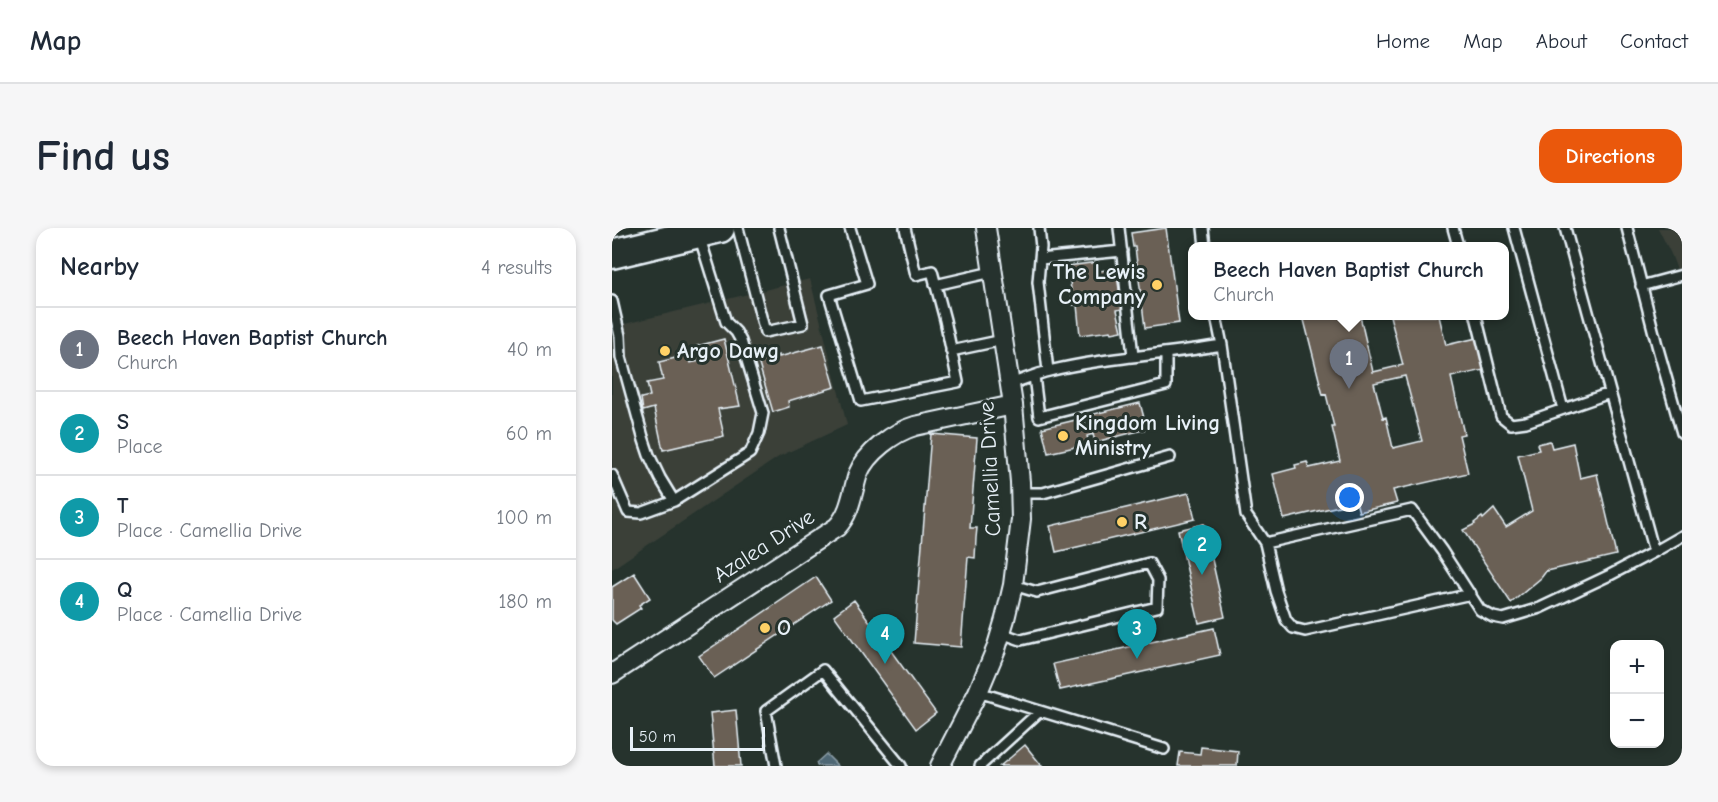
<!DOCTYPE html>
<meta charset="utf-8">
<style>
:root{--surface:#fff;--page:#f6f6f7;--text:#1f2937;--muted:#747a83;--line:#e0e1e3;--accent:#ea580c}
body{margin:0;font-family:"Comic Neue",sans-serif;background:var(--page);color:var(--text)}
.controls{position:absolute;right:18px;bottom:18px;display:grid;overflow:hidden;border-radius:12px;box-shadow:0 3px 9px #0003}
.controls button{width:54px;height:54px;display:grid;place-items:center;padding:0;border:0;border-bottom:2px solid var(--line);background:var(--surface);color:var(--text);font:30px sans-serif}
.scale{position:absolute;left:18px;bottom:15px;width:135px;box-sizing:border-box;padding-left:6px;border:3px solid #e8f1f8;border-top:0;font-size:16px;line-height:21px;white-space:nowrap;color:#e8f1f8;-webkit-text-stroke:4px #26332d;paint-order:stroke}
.you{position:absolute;left:738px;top:270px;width:21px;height:21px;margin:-15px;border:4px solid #fff;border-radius:50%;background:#1a73e8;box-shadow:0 0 0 9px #1a73e833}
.badge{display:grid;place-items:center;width:39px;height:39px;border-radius:50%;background:var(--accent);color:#fff;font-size:20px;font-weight:700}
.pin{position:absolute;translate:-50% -50px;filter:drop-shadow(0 2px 3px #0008)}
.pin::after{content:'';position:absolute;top:32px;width:21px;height:18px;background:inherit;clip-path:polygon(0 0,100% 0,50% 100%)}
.popup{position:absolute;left:576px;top:14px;width:321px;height:78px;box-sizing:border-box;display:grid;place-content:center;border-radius:12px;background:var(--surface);filter:drop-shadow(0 2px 4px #0005);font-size:20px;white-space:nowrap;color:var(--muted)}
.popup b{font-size:22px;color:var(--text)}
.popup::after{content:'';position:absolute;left:50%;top:100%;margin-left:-12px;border:12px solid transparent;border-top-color:var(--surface)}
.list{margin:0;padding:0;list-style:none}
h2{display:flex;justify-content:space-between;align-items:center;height:78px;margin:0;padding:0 24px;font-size:26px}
h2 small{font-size:20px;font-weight:400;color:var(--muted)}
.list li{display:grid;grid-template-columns:39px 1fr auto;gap:18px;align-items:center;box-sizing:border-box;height:84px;padding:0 24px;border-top:2px solid var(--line)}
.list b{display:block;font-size:22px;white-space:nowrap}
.list p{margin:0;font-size:20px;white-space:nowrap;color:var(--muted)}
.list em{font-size:20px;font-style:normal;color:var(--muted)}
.map{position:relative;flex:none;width:1070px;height:538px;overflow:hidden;border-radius:18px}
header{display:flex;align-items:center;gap:36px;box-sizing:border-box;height:84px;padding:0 30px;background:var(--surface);border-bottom:2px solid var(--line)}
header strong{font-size:28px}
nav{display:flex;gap:33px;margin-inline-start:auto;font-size:21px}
.intro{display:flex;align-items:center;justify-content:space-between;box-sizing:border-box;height:144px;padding:0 36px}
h1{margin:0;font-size:42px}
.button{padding:15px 27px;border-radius:18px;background:var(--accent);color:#fff;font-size:21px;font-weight:700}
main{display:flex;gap:36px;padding:0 36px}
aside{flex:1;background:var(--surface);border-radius:18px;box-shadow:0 3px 9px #0003}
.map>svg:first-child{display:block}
</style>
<header>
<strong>Map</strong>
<nav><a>Home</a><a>Map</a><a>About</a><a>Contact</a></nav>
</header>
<div class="intro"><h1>Find us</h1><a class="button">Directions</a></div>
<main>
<aside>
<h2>Nearby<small>4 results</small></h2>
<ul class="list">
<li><span class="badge" style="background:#6b7280">1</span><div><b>Beech Haven Baptist Church</b><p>Church</p></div><em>40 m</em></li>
<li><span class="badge" style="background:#0f9aa8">2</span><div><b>S</b><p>Place</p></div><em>60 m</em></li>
<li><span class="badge" style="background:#0f9aa8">3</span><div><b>T</b><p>Place · Camellia Drive</p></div><em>100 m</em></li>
<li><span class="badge" style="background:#0f9aa8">4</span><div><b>Q</b><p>Place · Camellia Drive</p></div><em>180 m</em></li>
</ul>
</aside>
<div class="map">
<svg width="1070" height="538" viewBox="0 0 1070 538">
<rect width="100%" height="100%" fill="#26332d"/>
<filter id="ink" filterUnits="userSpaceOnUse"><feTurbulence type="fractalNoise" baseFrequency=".0167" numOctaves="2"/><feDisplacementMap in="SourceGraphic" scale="12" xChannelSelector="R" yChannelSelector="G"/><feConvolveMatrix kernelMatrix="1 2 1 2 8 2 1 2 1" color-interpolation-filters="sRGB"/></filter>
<g filter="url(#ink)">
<path fill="#3a4039" d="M1046,0H1070V55L1059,26Z
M198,51L235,197L168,228L0,341V99Z"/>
<path fill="#506874" stroke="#8d9fa9" stroke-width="1.5" d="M214,526L226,538H206L204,535Z"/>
<path fill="#6a6054" stroke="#e8f1f8" stroke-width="1.5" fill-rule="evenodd" d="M554,0L567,95L533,100L523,19H521L519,5Z
M486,34L487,43L504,41L510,81L505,82L510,103L500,105L499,103L468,107L465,77H461L456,38Z
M691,88H748L761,144L791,137L778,88H827L834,117L865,110L872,142L839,149L852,206L847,207L856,245L781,262L785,275L747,284L744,274L672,291L661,246L684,240L683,237L695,234L697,240L728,233L720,199H722L714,166L711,167ZM793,148L810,213L781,220L774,189L771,190L762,155Z
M112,111L128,178L106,181L112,208L51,222L42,180L31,183L29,170L38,168L35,155L51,152L47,134L76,127L78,135L89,133L85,118Z
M211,117L223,159L176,173L177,179L161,184L146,133L167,127V129Z
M528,175L535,201L483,214L481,206L475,208L477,216L436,225L430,200L472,190L474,200L480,199L478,187Z
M319,206L365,210L358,300H365L364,310L363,330L356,329L349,419L302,415Z
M938,213L940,220L961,215L968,250L985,246L1004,327L935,343V342L929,350L899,375L851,302L863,296L862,295L870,289L871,291L882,281L894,299L920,283L906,227L927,222L925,216Z
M577,265L583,291L444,324L438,298Z
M592,296L613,389L587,395L566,302Z
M22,345L38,370L27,377L29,380L4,396L0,392V359Z
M204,349L219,372L102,450L87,428Z
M242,372L324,485L304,501L222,387Z
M602,400L608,427L448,462L441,436Z
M124,482L129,538H103L98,485Z
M413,517L430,538H388L399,529Z
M589,519L626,523L625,538H566L568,524L588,526Z"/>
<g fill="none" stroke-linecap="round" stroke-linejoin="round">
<defs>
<path id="service" d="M126,0L153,104L191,96L167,0
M238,0L255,56L217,67L249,173L346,154L333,92L320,43L304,47L293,0
M427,0L429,19L426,54L436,143
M507,0L521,128
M591,0L593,18
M841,0L846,18
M902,0L951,181
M953,0L1042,324L1070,308
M1015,0L1045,117L1070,205
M428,31L510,23
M323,57L380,44
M1029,58L1070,47
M0,73L8,108L9,129L31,209L37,227L48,250L62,273
M604,88L610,117L634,287L653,315L664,363L674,392L681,400L693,403L859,366
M864,88L889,188L899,196L914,194L998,165
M339,123L391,112
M422,148L427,189L554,157V125
M398,156C411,152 424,146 437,143C494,129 553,127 610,117
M0,247L16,284L29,285L62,273L138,225L147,205L151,185L129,113L124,104L114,94L87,7
M408,265H431L558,229
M653,315L800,282L830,323L868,382L881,389L891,391L928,380L998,347L1042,324
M389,405L409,412L545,379L546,352L537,335L425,364L401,357
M366,464L552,521
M164,538L154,483L211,442L289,538
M368,538L428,483"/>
<path id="minor" d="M0,446L225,299C239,284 240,265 246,246C254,225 282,204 303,198L401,177
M328,538L366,464L384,421L393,391L401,357L409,291L408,254L401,177L374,0"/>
<path id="primary" d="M0,26L108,0"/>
</defs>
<use href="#service" stroke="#e8f1f8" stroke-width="14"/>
<use href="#minor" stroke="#e8f1f8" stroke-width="22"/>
<use href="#primary" stroke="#e8f1f8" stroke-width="33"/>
<use href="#service" stroke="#26332d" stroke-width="9"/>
<use href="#minor" stroke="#26332d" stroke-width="18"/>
<use href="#primary" stroke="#26332d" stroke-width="28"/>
</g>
</g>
<g fill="#ffd166" stroke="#26332d" stroke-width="2">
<circle cx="545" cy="57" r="6"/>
<circle cx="53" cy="123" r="6"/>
<circle cx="451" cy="208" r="6"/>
<circle cx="510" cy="294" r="6"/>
<circle cx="153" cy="400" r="6"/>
</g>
<g text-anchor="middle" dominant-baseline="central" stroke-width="6" stroke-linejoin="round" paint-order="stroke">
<g font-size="22" font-weight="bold" fill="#e8f1f8" stroke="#26332d" text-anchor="start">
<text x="533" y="44" text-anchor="end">The Lewis<tspan x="533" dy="25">Company</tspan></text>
<text x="65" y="123">Argo Dawg</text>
<text x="463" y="195">Kingdom Living<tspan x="463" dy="25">Ministry</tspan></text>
<text x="522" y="294">R</text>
<text x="165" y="400">O</text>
</g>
<g font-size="22" fill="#e8f1f8" stroke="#26332d">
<text transform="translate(378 241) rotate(-93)">Camellia Drive</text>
<text transform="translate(152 318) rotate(-33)">Azalea Drive</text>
</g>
</g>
</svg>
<div class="controls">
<button>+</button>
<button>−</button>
</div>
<div class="scale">50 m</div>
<div class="you"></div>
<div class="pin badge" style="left:737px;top:161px;background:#6b7280">1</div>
<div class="popup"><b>Beech Haven Baptist Church</b>Church</div>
<div class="pin badge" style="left:590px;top:347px;background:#0f9aa8">2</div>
<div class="pin badge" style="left:525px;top:431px;background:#0f9aa8">3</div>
<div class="pin badge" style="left:273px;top:436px;background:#0f9aa8">4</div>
</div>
</main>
